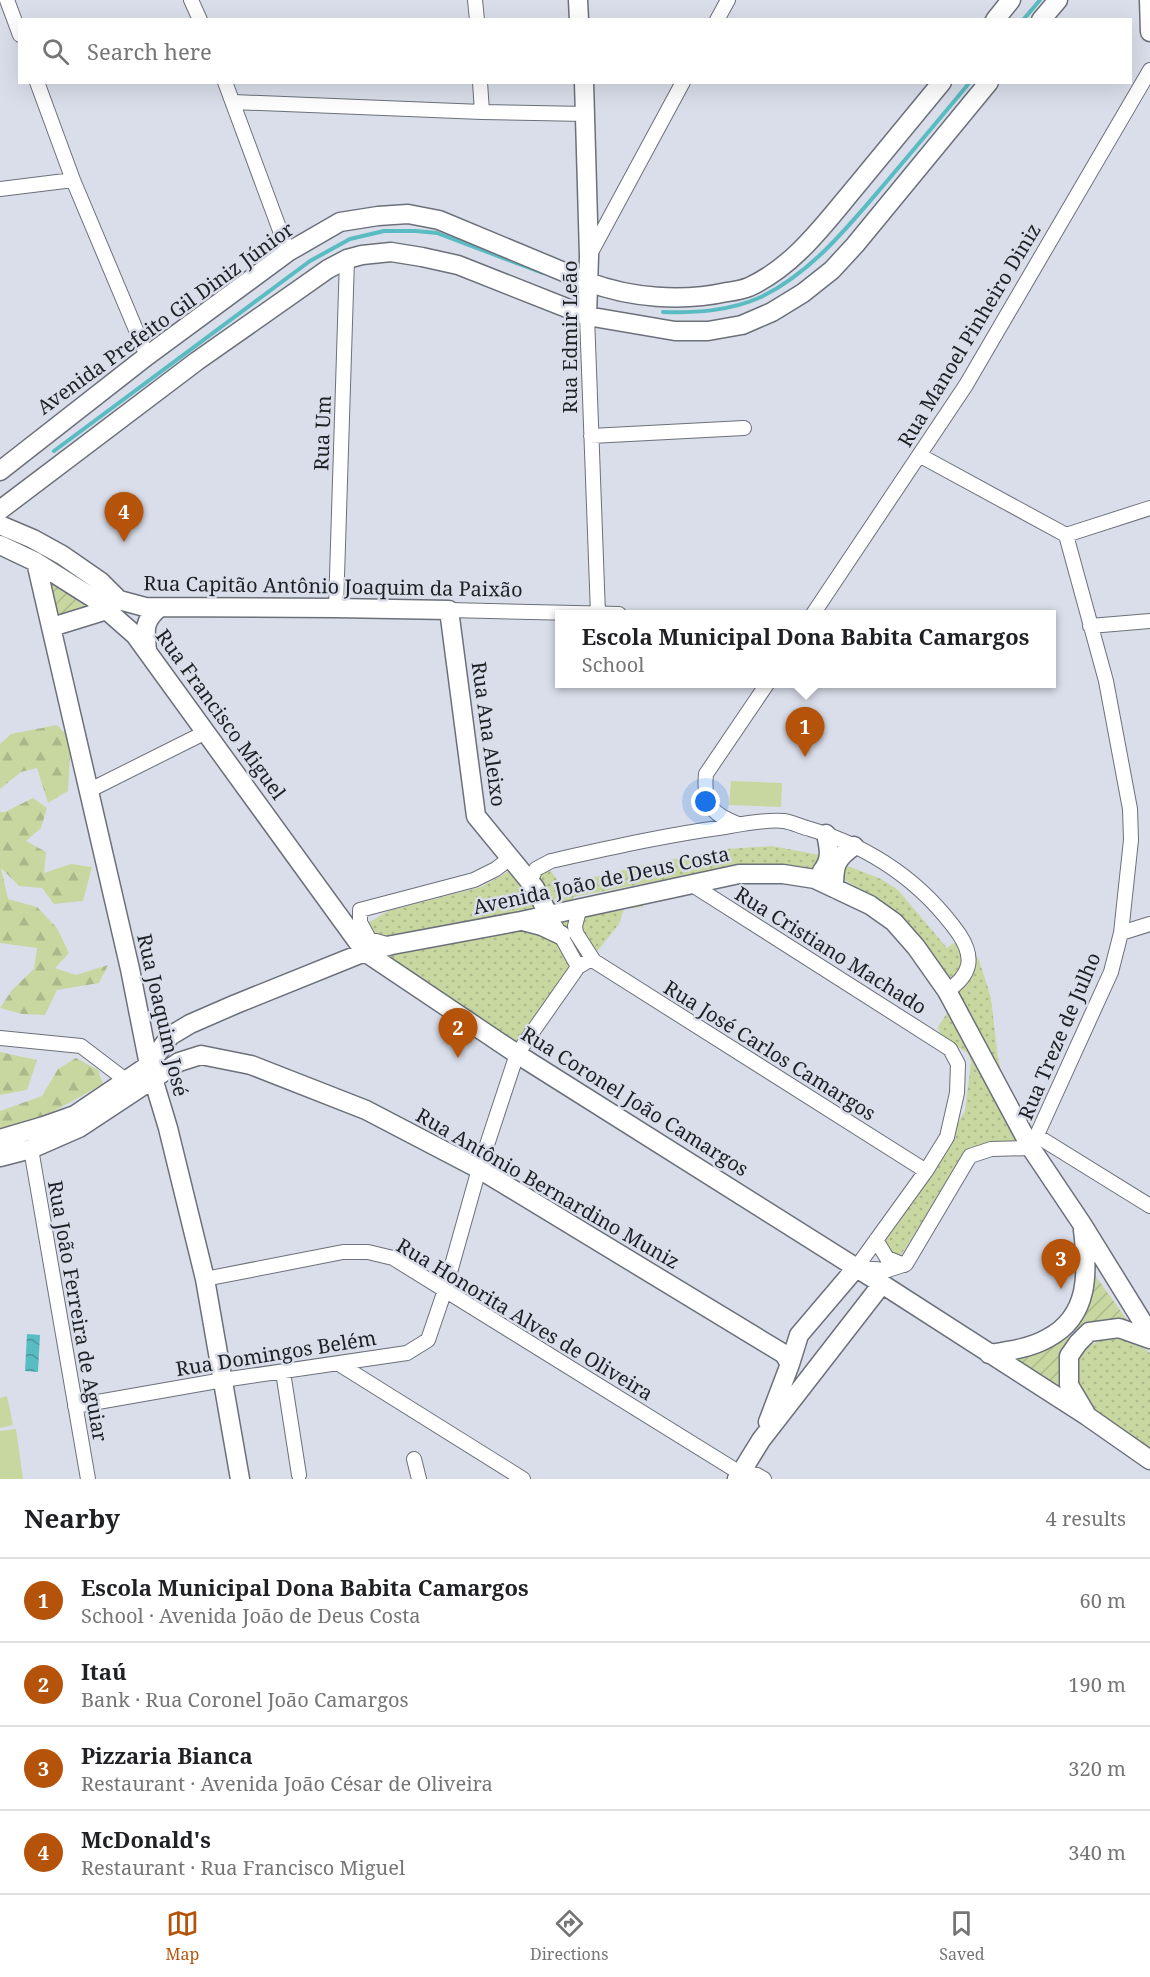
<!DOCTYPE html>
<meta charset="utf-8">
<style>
:root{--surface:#fff;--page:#f2f2f2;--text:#202124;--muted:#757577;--line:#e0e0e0;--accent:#b45309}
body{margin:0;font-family:"Noto Serif",serif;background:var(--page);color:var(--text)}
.you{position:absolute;left:706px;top:802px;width:21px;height:21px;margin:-15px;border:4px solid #fff;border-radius:50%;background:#1a73e8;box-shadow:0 0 0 9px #1a73e833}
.badge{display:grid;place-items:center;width:39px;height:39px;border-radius:50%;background:var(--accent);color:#fff;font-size:20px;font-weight:700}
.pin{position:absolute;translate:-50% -50px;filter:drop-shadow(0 2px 3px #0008)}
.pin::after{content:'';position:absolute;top:32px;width:21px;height:18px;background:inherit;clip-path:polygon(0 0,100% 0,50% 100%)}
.popup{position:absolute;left:555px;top:610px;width:501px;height:78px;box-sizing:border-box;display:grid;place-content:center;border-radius:0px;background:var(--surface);filter:drop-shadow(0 2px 4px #0005);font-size:20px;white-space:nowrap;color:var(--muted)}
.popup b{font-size:22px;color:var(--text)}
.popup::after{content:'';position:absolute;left:50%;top:100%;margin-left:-12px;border:12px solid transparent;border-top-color:var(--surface)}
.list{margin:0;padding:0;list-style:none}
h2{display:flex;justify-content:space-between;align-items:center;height:78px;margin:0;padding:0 24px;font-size:26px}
h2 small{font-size:20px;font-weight:400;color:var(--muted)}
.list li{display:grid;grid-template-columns:39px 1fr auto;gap:18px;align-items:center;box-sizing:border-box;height:84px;padding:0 24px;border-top:2px solid var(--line)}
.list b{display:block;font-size:22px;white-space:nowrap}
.list p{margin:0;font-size:20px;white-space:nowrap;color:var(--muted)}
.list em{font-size:20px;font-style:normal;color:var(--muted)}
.icon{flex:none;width:33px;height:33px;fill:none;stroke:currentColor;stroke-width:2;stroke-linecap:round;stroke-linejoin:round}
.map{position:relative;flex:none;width:1150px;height:1479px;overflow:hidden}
.search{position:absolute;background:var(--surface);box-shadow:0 6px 24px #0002;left:18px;right:18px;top:18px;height:66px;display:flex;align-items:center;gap:15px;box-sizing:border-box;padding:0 21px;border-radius:0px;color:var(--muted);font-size:22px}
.sheet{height:414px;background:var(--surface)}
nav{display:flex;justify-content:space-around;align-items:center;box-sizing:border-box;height:84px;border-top:2px solid var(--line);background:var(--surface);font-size:16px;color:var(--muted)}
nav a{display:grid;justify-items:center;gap:3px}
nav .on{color:var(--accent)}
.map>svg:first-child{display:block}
</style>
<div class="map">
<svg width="1150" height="1479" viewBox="0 0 1150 1479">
<defs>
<pattern id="forest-firs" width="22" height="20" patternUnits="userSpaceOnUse" patternTransform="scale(1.5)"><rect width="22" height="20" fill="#c8d7a0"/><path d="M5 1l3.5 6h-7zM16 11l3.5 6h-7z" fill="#abb88a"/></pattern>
<pattern id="park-dots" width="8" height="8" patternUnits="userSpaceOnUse" patternTransform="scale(1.5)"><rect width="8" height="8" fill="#c8d7a0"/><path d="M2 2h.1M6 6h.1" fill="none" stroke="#abb88a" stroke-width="1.8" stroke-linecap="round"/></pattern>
<pattern id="garden-furrows" width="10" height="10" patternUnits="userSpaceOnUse" patternTransform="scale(1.5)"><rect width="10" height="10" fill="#c8d7a0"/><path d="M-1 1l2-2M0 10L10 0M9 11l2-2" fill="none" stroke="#abb88a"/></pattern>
<pattern id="water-waves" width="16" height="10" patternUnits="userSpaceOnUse" patternTransform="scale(1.5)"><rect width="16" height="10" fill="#59bcc2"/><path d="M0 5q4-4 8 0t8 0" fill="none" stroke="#49989d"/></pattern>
</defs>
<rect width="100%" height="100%" fill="#d9deea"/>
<path fill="url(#forest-firs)" d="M57,725L71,739L68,791L48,803L37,768L21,772L0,789V744L11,734Z
M33,798L47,808L41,828L26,841L46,852L44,873L71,864L92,867L83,901L54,904L42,888L19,886L1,868L8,899L37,907L57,928L69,953L55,968L76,975L108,965L99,983L57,990L45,1015L22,1014L0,1008L12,990L34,969L37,948L0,943V812H5Z
M0,1052L37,1060L27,1090L0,1095Z
M76,1058L98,1070L103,1084L36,1121L0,1131V1111L42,1096L58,1069Z"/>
<path fill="url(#park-dots)" d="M772,846L820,855L881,879L898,890L947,948L963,936L979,960L991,998L998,1058L1019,1140L970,1147L901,1255L890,1254L883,1245L965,1111L971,1062L968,1053L942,1038L938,1027L958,996L899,913L843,879L736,866L573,897L575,914L640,898L643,907L624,909L619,924L521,1046L398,971L368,923L388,911L481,887L513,869L550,870L561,885L648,864L726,849Z
M1116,1338L1133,1341L1150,1353V1450C1124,1432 1082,1414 1077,1379C1076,1373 1077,1366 1077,1360C1090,1344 1096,1340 1116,1338Z"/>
<path fill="url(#garden-furrows)" d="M44,574L88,609L59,615Z
M1095,1275L1127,1320L1098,1321L1071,1332L1060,1356L1058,1387L1009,1359L1091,1296Z"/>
<path fill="#c8d7a0" d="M731,781L782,783L781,807L729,805Z
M7,1396L13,1425L0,1428V1398Z
M16,1429L23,1479H0V1431Z"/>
<path fill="url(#water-waves)" d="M27,1334L40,1335L38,1372L25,1371Z"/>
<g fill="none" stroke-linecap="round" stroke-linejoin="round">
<path stroke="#59bcc2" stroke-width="4" d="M1023,20L1040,0
M663,312C696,313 730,311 761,297C813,272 851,223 888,180C915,148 943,115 970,82
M54,451L310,261L350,239L384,231H416L437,233L543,273"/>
<defs>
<path id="street" d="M7,0L20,35
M191,0L200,20
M475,0L477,20
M717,20L728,0
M37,82L73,180L147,356
M225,82L288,252
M480,82L482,112
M234,102L482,112L586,114
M0,189L73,180
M589,256L683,82
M587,316L598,614
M591,436L744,428
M1066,535L1150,508
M336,608L347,259
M449,610L619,614
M813,614L966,385L1150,70
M1090,626L1150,621
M88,791L206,732
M738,824C711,814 703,804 706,774L767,684
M530,881L536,869L551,861C609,848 666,835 725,827C742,824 767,819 784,821C792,822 801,827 810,829C870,847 922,882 959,934C975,958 971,975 947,991
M691,884L950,1049L958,1064L957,1093L947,1137L926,1171L856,1268
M580,907L575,926L576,933L594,961
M556,927L578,967
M1121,933L1150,924
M390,945L369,939L360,922V910L474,880L496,869L510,858
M0,1038L81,1046L127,1081
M1037,1136L1150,1206
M31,1149L88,1479
M876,1240L887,1258L904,1265
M859,1268L888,1270L906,1264L970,1156L991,1149L1031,1148L1111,972L1121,933L1131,840L1130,809L1106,681L1066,535L919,455
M205,1279L343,1252H368L393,1258L740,1473L757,1475L764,1479
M339,1364L523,1479
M283,1372L299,1475
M75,1406L223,1380L407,1353L428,1340L445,1290L479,1169L517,1054L578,967L588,961H594L926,1171
M414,1459L419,1479"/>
<path id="secondary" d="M578,0L579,20
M1149,0L1150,32
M995,20L1011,0
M1041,20L1058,0
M584,82L589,256L587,316
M0,471L147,356L288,252L340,222L378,216L408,214L439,220L588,282C631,298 682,302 727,292C734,291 742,290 749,287C795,266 826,222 858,184C886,150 914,116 942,82
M0,510L197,361L328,269L347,259L362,255L391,252L422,257L458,265L587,316L675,331H708L742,325L772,312L803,293L832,270L855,245L989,82
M0,525L33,539L62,555L101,582L119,600L145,607L336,608L449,610L476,816L535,888L548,914
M0,545L36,562L93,598L135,635L365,952L517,1054L882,1284L1087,1416L1150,1460
M36,562L130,969L149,1065L168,1128L205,1279L240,1479
M52,627L107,610L114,604
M147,650C145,630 143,621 159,608
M822,871C832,859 829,848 826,834
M834,888C834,866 835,859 854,846
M523,921L542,926L561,935
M0,1139L44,1126L75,1115L149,1065L170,1036L190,1024L236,1004L365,952L392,945L521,921L739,874H783L815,879L870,905L894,922L916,947L947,991L1031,1148L1082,1224L1150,1334
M0,1157L31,1149L79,1128L179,1062L201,1055L251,1065L366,1110L479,1169L784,1354L790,1364
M989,1354C1009,1351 1031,1348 1048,1338C1090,1316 1088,1271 1083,1230
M1085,1412L1069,1385V1356L1078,1343L1089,1332L1119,1328L1150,1339
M768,1422L790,1364L799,1335L856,1268
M737,1479L761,1440L882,1284"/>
</defs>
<use href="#street" stroke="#6b707a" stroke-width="16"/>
<use href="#secondary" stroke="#6b707a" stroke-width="21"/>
<use href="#street" stroke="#fff" stroke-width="14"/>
<use href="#secondary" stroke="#fff" stroke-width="18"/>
</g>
<g text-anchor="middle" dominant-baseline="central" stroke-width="5" stroke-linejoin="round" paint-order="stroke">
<g font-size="20" fill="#1e2024" stroke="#d9deea">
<text transform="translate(165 318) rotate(-36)">Avenida Prefeito Gil Diniz Júnior</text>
<text transform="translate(969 335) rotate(-59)">Rua Manoel Pinheiro Diniz</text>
<text transform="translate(569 337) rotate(-90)">Rua Edmir Leão</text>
<text transform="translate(322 433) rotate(-88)">Rua Um</text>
<text transform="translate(333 586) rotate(1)">Rua Capitão Antônio Joaquim da Paixão</text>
<text transform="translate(221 714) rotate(54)">Rua Francisco Miguel</text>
<text transform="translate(489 734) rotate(82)">Rua Ana Aleixo</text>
<text transform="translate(601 880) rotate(-12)">Avenida João de Deus Costa</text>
<text transform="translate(831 950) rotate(32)">Rua Cristiano Machado</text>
<text transform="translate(163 1015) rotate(77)">Rua Joaquim José</text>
<text transform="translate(1059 1036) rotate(-67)">Rua Treze de Julho</text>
<text transform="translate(770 1050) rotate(32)">Rua José Carlos Camargos</text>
<text transform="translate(635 1101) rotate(32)">Rua Coronel João Camargos</text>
<text transform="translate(548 1188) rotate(30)">Rua Antônio Bernardino Muniz</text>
<text transform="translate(78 1311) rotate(80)">Rua João Ferreira de Aguiar</text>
<text transform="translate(525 1319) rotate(31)">Rua Honorita Alves de Oliveira</text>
<text transform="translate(276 1353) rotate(-9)">Rua Domingos Belém</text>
</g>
</g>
</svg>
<div class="you"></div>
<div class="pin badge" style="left:805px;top:757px">1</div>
<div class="popup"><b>Escola Municipal Dona Babita Camargos</b>School</div>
<div class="pin badge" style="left:458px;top:1058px">2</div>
<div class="pin badge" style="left:1061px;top:1289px">3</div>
<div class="pin badge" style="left:124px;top:542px">4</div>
<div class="search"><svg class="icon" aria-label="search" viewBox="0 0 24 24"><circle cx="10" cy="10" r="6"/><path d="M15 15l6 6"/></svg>Search here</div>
</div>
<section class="sheet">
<h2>Nearby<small>4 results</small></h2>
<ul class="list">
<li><span class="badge">1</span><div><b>Escola Municipal Dona Babita Camargos</b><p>School · Avenida João de Deus Costa</p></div><em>60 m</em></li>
<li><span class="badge">2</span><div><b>Itaú</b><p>Bank · Rua Coronel João Camargos</p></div><em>190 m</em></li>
<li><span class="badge">3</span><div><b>Pizzaria Bianca</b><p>Restaurant · Avenida João César de Oliveira</p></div><em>320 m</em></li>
<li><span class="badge">4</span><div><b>McDonald's</b><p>Restaurant · Rua Francisco Miguel</p></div><em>340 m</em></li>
</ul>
</section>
<nav>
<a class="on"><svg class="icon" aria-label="map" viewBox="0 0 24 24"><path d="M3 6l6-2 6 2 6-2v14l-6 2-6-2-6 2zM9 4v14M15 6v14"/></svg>Map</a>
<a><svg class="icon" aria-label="directions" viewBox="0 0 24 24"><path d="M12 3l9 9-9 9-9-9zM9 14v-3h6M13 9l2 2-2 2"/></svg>Directions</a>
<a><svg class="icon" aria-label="saved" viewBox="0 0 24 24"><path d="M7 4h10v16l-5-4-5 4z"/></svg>Saved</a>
</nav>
